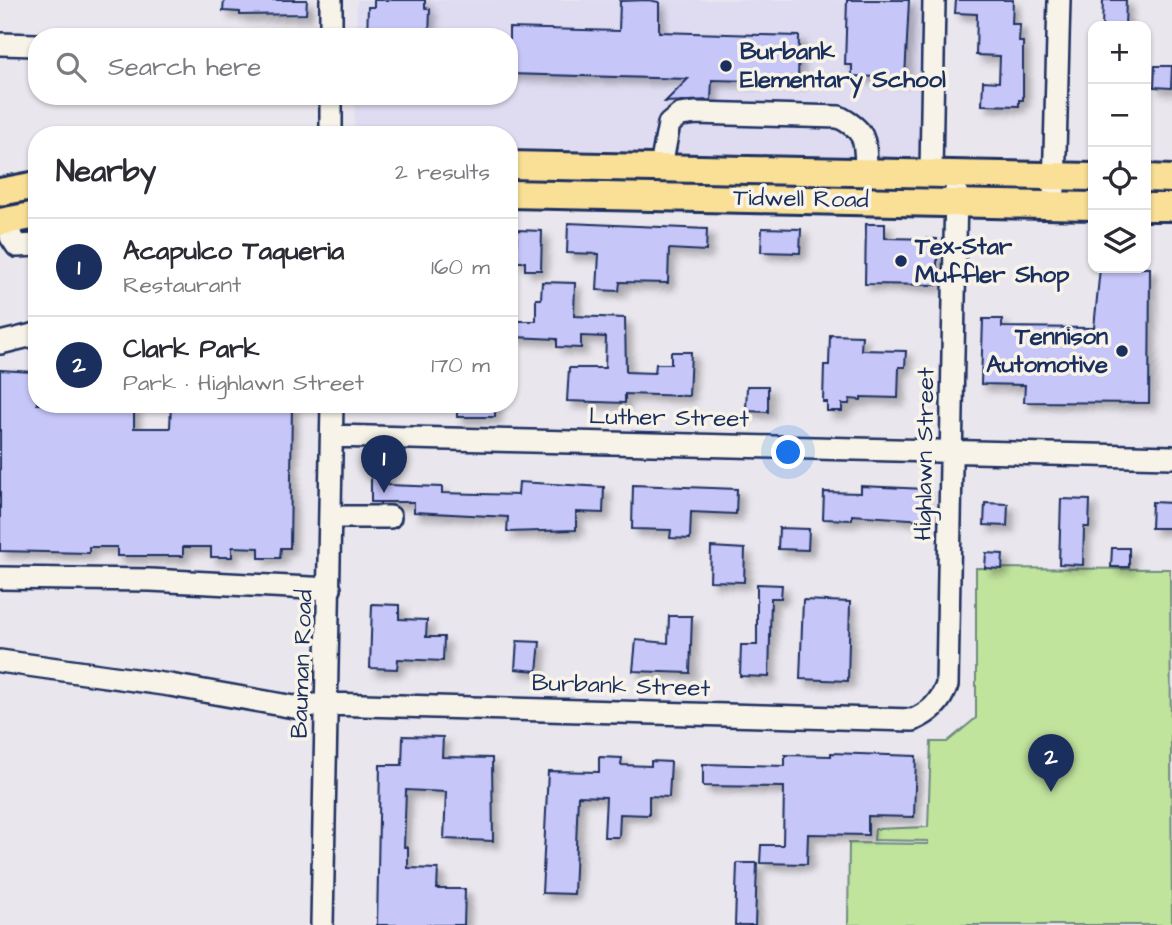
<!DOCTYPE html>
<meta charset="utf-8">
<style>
:root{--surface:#fff;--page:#f2f2f3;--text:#2b2b33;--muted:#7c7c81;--line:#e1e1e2;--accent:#1b2f5e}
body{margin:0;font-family:"Architects Daughter",sans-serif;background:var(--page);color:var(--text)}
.controls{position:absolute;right:21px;top:21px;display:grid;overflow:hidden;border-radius:14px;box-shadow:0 2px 5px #0004}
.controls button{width:63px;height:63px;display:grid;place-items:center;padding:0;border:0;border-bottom:2px solid var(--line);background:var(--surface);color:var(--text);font:35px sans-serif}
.you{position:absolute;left:789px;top:453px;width:24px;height:24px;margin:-18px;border:5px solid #fff;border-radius:50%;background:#1a73e8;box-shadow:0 0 0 10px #1a73e833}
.badge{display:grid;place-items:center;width:46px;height:46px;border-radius:50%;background:var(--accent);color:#fff;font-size:23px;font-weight:700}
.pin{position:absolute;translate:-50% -58px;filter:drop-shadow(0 2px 4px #0008)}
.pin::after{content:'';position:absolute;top:37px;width:24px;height:21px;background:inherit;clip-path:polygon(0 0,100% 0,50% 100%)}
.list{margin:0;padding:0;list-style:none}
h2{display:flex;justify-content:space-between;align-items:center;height:91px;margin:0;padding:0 28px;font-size:30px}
h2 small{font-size:23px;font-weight:400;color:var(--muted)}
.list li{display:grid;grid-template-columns:46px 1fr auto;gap:21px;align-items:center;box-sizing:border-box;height:98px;padding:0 28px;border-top:2px solid var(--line)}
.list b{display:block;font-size:26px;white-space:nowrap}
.list p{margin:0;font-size:23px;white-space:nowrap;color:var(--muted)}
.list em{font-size:23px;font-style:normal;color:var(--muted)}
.icon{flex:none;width:38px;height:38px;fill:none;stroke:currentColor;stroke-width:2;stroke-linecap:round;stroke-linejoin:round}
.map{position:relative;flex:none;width:1172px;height:925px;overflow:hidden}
.search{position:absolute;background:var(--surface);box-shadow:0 2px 5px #0004;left:28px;top:28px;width:490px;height:77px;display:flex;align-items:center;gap:18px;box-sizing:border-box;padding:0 24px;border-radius:28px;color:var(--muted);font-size:26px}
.panel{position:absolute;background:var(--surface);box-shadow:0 2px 5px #0004;left:28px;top:126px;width:490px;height:287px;border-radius:28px}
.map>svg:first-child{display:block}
</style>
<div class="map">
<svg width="1172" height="925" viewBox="0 0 1172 925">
<defs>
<filter id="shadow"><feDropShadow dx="6" dy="6" stdDeviation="3.5" flood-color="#0004"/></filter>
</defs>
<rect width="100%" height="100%" fill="#e9e6ed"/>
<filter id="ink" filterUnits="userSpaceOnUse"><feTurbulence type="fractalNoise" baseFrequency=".0143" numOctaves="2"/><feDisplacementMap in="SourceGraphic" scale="14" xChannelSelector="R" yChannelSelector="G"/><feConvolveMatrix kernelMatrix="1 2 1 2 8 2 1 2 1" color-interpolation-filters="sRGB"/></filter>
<g filter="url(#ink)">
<path fill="#dfdcf1" d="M357,0H944L940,159L509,148V135H354L355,96H509V37H356Z"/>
<path fill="#c1e49d" stroke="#6e8a7e" stroke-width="2" d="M976,568L1170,569L1172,925H848L849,843L928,844V841L874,840L875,829L928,827L931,742H947L976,718Z"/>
<path fill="#c7c6f9" stroke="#1b2f5e" stroke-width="2" filter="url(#shadow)" d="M224,0H307L306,14L240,15V12L223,11Z
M374,0H425V8L430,9L429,37H367L368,7H374Z
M648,0L659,2V32L799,36L798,82L712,80L711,100L665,102L688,79L509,74V28L619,31L620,1Z
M847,0H909L905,78L852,76V65H845Z
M956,0H1013L1012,24H1020L1019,42H1023V100H1019V106L982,105L983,81L999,82L1000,56L976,55L977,14L955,13Z
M1103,0H1126L1125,26H1102Z
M1155,66H1172L1171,88L1154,87Z
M568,223L707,229L706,251L669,249L668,283L620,282L619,291L597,290L599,254L567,253Z
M866,224H885V238L937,239V285L865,284Z
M762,228L801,229L800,253L761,252Z
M517,230L542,231L541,270H525V262H516Z
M1100,268H1150L1149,403L1024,402L1025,385L981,384L983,319H1002V327L1094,328Z
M542,282L575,283L574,316L625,318L626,372L655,373L656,364H671V352H691L689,396L625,394V403L567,401L569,368H605L606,337L581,336V348L557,347V339L514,337V321H536V299H541Z
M830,335L862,336L861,350L906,351L905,367H899L898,398L861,397V400L850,399L849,404H842V411H827V402H823L824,365H829Z
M0,370L33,372V377H37V404H134V428H170L171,404H292L290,548H281L280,558H259V548L232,547V557H211V547H183V556H117V547H89V553L0,551Z
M747,386H768V412L746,411Z
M457,404H495V417H457Z
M371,475H387V485L442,487V493L518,495L519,482L604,487L603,513L576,512V530L507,532L508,517L414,512V502H371Z
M633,485L737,489L736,514L691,512L690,539L670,538L671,530L632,529Z
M861,486L925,489L924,520L852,515V520L823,519L824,492L861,493Z
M1061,499L1090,500L1089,527H1084L1083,565L1059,564Z
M1152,502L1172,503V528H1151Z
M985,503L1008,504L1007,526L984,525Z
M779,528L809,529L808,550L778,549Z
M711,547L745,549L744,582L710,581Z
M1112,548H1129V567H1111Z
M986,553L1003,554L1002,569L985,568Z
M757,584L782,585L781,598H771L769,677L740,676L741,645H757Z
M803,600L850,602L848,681L800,679Z
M372,604L399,605V619L427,620L426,637H444L443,661L398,659L397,669L370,668Z
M669,616H692L690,673L633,671L636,640L668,643Z
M517,641L540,642L537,671L515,669Z
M403,736L443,737L442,757L492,758L493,841L444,839L446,792L406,790L404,847H408V868L438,869L437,889H465L464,925H377L380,765H402Z
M831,753L916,756L914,817L868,816V835L808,834L807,864L760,863L761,845H783L784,787L703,786V764L785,766V755L831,756Z
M599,757L622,758L621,765L651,766V761L671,762L669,797L649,796V815L620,814L619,837H604L606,797L578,796L574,894L542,893L548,771L599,772Z
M737,863H757L755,925H735Z"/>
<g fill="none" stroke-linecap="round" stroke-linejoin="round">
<defs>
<path id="minor" d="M331,0V37
M0,44L37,45
M331,96V135
M661,167L669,124L680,115L696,113L839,117C868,132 865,142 866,171
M931,172L934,0
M1054,190L1059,0
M8,220L11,237L17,246L37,245
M0,343L37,334
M332,436L1172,457
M331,517H390
M0,578L150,580L330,589
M0,661L170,685L294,707L326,704L913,720C931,712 940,703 947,685L956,189
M322,925L332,404"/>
<path id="major" d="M509,165L1093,177
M1146,178L1172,179
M0,192L37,185
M509,194L1093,206
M1146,207H1172
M0,222L37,215"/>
</defs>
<use href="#minor" stroke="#1b2f5e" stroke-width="26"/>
<use href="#major" stroke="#1b2f5e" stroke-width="32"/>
<use href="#minor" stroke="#f7f3e8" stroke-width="21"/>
<use href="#major" stroke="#fadf96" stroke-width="26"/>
</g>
</g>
<g fill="#1b2f5e" stroke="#f7f3e8" stroke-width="2.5">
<circle cx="726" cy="66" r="7"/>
<circle cx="901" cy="261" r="7"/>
<circle cx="1122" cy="351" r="7"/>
</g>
<g text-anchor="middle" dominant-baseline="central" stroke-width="7" stroke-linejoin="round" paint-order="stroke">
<g font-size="24" font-weight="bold" fill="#1b2f5e" stroke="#f7f3e8" text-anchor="start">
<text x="740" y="52">Burbank<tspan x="740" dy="28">Elementary School</tspan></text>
<text x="915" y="247">Tex-Star<tspan x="915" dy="28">Muffler Shop</tspan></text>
<text x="1108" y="337" text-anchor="end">Tennison<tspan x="1108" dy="28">Automotive</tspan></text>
</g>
<g font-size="24" fill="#1b2f5e" stroke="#f7f3e8">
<text transform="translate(801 199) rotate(1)">Tidwell Road</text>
<text transform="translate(669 418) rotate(1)">Luther Street</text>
<text transform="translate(925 454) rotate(-89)">Highlawn Street</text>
<text transform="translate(302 664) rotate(-88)">Bauman Road</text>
<text transform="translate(621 686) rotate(2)">Burbank Street</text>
</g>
</g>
</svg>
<div class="controls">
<button>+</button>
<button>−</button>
<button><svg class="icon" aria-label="locate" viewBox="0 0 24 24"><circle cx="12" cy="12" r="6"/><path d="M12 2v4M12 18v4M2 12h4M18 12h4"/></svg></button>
<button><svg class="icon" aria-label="layers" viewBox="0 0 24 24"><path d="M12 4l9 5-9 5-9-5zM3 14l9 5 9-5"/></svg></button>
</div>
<div class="you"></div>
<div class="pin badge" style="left:384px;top:493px">1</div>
<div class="pin badge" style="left:1051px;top:792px">2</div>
<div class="search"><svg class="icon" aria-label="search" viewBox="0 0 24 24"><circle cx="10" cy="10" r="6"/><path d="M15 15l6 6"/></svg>Search here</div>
<section class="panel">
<h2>Nearby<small>2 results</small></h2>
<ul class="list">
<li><span class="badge">1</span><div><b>Acapulco Taqueria</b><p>Restaurant</p></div><em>160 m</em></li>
<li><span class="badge">2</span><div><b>Clark Park</b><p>Park · Highlawn Street</p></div><em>170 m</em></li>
</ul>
</section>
</div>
